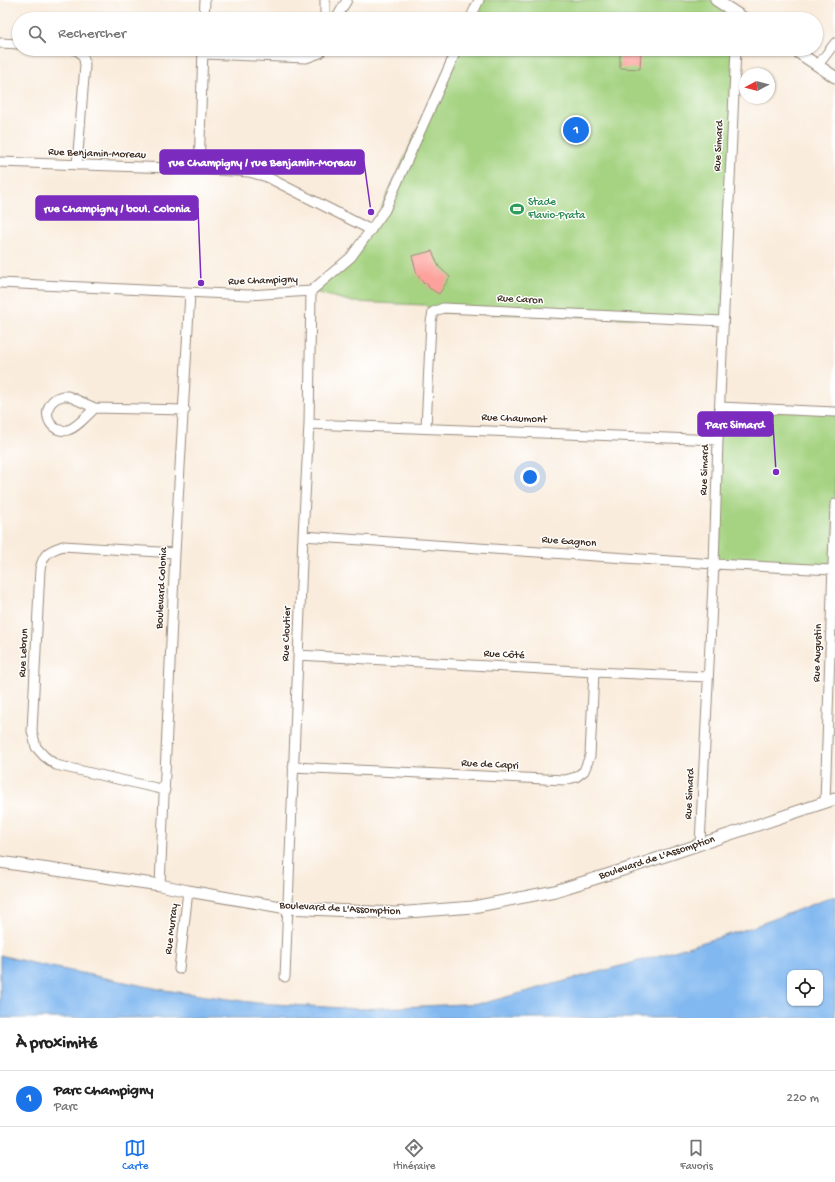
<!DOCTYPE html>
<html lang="fr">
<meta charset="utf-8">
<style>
:root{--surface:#fff;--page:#f6f6f6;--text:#222;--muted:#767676;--line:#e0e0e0;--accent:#1a73e8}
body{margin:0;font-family:"Gochi Hand",sans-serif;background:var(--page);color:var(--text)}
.controls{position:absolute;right:12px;bottom:12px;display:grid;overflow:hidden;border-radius:8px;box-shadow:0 1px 3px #0004}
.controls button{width:36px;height:36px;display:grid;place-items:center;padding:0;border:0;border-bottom:1px solid var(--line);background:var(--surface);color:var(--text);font:20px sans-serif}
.compass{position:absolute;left:739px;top:68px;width:36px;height:36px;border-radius:50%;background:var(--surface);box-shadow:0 1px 3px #0004;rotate:263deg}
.you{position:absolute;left:530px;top:477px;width:14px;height:14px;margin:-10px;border:3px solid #fff;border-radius:50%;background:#1a73e8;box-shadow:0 0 0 6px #1a73e833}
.badge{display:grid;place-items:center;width:26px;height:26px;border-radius:50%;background:var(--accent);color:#fff;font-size:13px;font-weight:700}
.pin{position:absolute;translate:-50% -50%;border:2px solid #fff;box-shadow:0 1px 4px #0006}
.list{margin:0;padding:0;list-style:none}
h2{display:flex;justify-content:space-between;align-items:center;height:52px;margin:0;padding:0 16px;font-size:17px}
h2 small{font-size:13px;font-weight:400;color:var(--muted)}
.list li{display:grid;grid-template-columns:26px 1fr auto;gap:12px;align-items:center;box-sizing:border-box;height:56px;padding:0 16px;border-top:1px solid var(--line)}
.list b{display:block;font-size:15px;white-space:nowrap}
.list p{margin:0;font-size:13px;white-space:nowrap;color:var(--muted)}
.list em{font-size:13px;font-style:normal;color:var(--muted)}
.icon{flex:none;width:22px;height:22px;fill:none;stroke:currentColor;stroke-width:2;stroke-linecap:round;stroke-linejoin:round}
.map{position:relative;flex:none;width:835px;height:1018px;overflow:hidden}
.search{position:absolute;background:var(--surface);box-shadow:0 1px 3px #0004;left:12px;right:12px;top:12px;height:44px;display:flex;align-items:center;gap:10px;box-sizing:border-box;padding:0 14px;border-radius:22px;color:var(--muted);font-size:15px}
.sheet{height:108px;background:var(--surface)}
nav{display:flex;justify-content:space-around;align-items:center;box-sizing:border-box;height:56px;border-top:1px solid var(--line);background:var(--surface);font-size:11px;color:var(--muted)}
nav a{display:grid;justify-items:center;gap:2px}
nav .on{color:var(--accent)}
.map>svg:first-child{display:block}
</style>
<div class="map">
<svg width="835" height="1018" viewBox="0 0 835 1018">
<rect width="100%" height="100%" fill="#fff"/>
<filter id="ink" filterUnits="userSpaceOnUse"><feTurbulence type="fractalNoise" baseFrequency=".025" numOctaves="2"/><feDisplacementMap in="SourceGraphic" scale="8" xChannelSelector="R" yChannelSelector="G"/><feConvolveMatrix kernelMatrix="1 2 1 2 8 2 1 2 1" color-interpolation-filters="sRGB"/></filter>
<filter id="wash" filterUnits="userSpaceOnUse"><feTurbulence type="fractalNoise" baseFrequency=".012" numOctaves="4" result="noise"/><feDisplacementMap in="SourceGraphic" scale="16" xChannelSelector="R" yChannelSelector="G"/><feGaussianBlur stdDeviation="0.9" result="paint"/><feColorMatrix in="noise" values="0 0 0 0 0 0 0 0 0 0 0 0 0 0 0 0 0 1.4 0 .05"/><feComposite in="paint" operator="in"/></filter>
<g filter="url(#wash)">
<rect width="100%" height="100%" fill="#f9ecdc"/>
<path fill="#a5d381" stroke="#707e50" d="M476,0H716L737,19H468Z
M455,49H736L723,321L433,312L425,305L353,302L311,291L351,257L371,230Z
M720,407L835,412V504L832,570L714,564Z"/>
<path fill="#81b8f0" stroke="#5e7187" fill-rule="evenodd" d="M651,49H688V52Z
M835,896V1018H0V955L32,963L164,990L257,1003L360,1009L484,1003L661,955L750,928ZM790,973H820V1003H790Z"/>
<g id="blocks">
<path fill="#fca19b" d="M620,49H641L640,69L620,68Z
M432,251L439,267L450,277L439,294L429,288L426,282L424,284L417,274L412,256Z"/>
</g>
</g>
<g filter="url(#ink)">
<use href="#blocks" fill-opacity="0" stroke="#9a8b7d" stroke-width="1"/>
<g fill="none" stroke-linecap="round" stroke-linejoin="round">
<defs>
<path id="minor" d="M204,19L205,0
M325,19V0
M336,19L347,0
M470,19L479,0
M0,43L19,44
M74,49C82,52 84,57 85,65L77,165
M203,54L306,58L320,53L321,49
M818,65L835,43
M0,162L199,169L249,172L267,177L371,230
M199,169L203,49
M0,283L248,295L311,291L351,257L385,210L457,49
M63,396H68L95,408C87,415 78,427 68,430C46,435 38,401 63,396Z
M720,407L835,412
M95,408L185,410
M309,424L718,440
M426,428L431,322L433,312L443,308L723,321
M303,536L714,564L832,570
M298,655L594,672L708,677
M293,767L565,780L576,777L584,771L590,756L594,672
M165,790L56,765L44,756L36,747L32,731L40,569C44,553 48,551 63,546L175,553
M825,803L835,504
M700,844L714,564L718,440L736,49
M160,885L175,553L190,293
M179,969L188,891
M285,977L303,536L309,424L311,291"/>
<path id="tertiary" d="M716,0L745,19
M793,49L835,77
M0,862L160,885L188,891L287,908L395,913L473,907L555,891L629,868L835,799"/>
</defs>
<use href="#minor" stroke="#9a8b7d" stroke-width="11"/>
<use href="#tertiary" stroke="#9a8b7d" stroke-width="13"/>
<use href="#minor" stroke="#fff" stroke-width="9"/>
<use href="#tertiary" stroke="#fff" stroke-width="11"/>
</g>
</g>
<defs>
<symbol id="stadium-bare" viewBox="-9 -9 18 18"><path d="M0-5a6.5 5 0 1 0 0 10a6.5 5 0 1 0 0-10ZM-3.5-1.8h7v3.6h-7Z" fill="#2e9e5b" stroke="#fff" stroke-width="2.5" paint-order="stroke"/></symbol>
</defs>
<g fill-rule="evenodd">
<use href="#stadium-bare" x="507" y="199" width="20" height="20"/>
</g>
<g text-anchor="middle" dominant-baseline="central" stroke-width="3" stroke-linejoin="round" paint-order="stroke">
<g font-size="11" fill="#3b2a1e" stroke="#fff">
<text transform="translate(719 146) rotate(-87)">Rue Simard</text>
<text transform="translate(97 154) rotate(2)">Rue Benjamin-Moreau</text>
<text transform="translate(263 281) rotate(-2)">Rue Champigny</text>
<text transform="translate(520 300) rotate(3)">Rue Caron</text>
<text transform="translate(514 419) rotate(2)">Rue Chaumont</text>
<text transform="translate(705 470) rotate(-88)">Rue Simard</text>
<text transform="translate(569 542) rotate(4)">Rue Gagnon</text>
<text transform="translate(162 588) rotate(-87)">Boulevard Colonia</text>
<text transform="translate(287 634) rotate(-88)">Rue Cloutier</text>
<text transform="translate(24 653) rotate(-87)">Rue Lebrun</text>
<text transform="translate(818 653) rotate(-88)">Rue Augustin</text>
<text transform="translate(504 655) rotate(3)">Rue Côté</text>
<text transform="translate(490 765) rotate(3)">Rue de Capri</text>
<text transform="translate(690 794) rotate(-87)">Rue Simard</text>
<text transform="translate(657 858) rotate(-18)">Boulevard de L'Assomption</text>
<text transform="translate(340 909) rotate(3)">Boulevard de L'Assomption</text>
<text transform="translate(172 929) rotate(-83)">Rue Murray</text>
</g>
<g font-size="11" fill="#27864d" stroke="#fff" text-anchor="start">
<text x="528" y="203">Stade<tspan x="528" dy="13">Flavio-Prata</tspan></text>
</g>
</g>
<path fill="none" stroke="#7b2cbf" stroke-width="1.5" d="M371 212L364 162M201 283L198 208M776 472L773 424"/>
<g fill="#7b2cbf" stroke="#fff" stroke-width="1.5">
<circle cx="371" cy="212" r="4"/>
<circle cx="201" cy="283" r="4"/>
<circle cx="776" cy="472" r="4"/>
</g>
<g fill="#7b2cbf" stroke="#7b2cbf" stroke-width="1.5">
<rect x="160" y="150" width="204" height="24" rx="4"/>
<rect x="36" y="196" width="162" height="24" rx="4"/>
<rect x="698" y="412" width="75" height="24" rx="4"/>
</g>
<g font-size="12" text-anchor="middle" font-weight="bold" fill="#fff">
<text x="262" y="166">rue Champigny / rue Benjamin-Moreau</text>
<text x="117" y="212">rue Champigny / boul. Colonia</text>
<text x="735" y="428">Parc Simard</text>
</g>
</svg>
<div class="controls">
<button><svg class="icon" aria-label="locate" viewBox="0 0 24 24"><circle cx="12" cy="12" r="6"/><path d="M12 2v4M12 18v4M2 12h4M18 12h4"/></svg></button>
</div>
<svg class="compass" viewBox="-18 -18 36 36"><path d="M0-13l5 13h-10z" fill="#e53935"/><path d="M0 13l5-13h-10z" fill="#767676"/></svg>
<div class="you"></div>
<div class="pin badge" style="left:576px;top:130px">1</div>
<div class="search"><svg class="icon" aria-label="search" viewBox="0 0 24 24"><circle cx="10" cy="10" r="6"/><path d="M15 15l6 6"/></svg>Rechercher</div>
</div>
<section class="sheet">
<h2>À proximité<small></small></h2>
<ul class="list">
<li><span class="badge">1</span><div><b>Parc Champigny</b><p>Parc</p></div><em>220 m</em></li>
</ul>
</section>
<nav>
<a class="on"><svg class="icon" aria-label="map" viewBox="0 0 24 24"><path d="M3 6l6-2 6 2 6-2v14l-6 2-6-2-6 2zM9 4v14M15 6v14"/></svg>Carte</a>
<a><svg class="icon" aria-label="directions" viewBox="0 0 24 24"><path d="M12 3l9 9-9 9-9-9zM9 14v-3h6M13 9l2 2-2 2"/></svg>Itinéraire</a>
<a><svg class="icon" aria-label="saved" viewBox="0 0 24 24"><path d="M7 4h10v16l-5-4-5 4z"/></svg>Favoris</a>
</nav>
